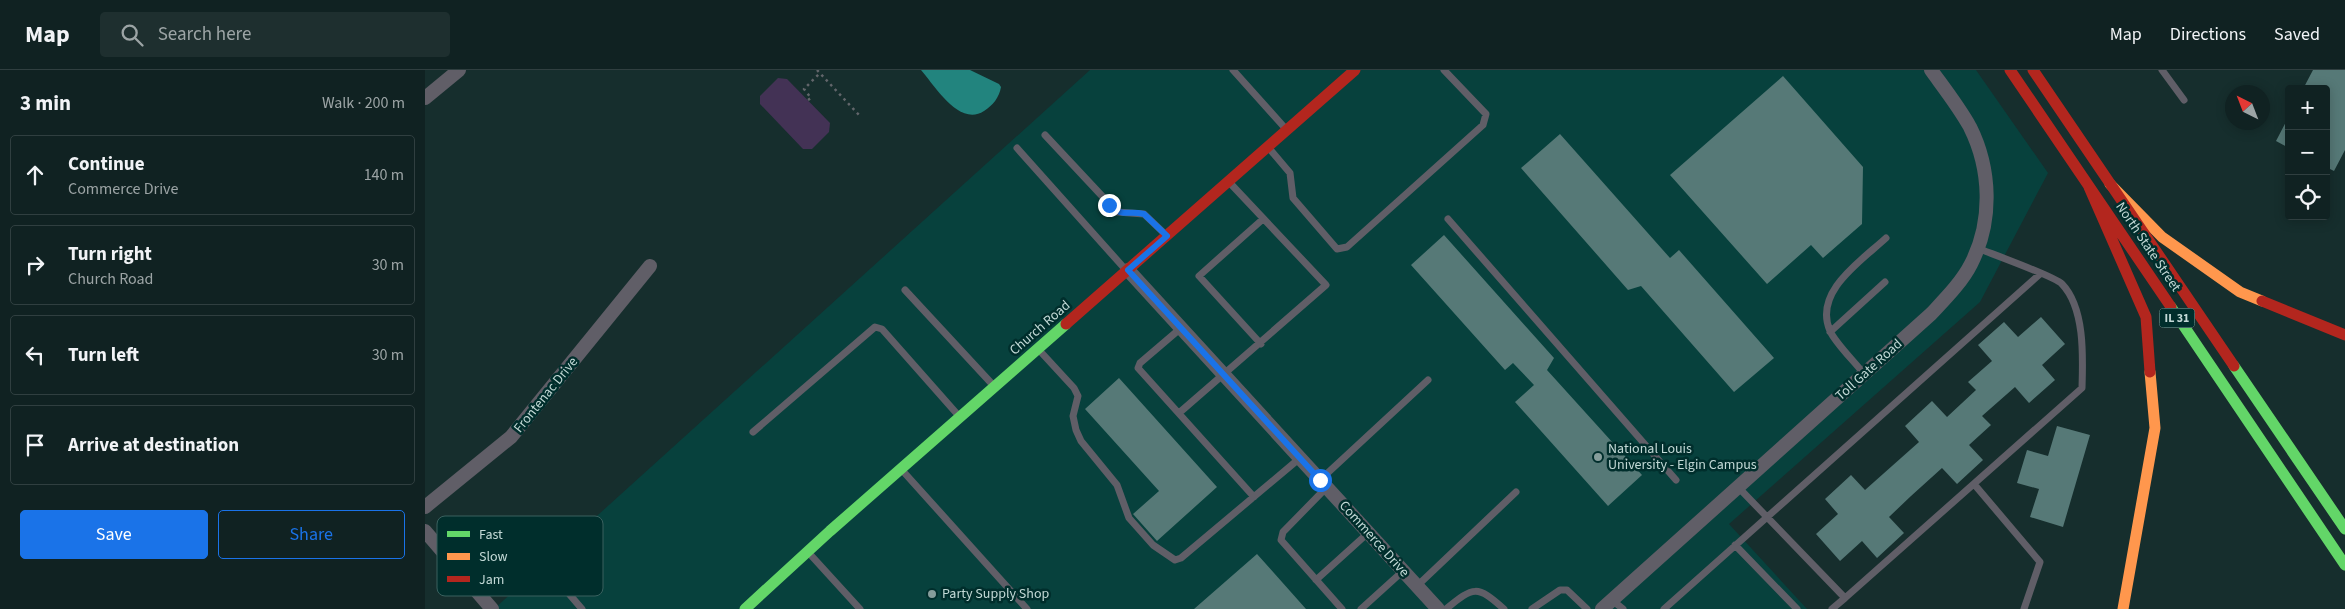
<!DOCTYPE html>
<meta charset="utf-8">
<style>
:root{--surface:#102222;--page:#1e2f2f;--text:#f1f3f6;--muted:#9ca4a5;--line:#303f40;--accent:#1a73e8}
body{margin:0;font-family:"Source Sans 3",sans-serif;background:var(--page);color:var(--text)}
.controls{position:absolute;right:15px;top:15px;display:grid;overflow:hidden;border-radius:5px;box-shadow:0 2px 12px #0003}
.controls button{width:45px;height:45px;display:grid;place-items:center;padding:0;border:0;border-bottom:1px solid var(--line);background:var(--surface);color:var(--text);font:25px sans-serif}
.compass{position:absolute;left:1800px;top:15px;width:45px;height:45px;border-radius:50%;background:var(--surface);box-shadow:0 2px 12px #0003;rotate:318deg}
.stop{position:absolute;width:15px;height:15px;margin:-11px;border:4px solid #1a73e8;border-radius:50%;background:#fff}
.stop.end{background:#1a73e8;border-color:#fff;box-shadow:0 1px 5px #0008}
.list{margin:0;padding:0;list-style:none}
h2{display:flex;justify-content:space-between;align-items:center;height:65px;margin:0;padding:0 20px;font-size:21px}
h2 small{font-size:16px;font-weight:400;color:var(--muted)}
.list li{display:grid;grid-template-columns:32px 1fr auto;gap:15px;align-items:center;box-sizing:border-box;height:80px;margin:0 10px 10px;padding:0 10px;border:1px solid var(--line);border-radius:5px}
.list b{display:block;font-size:19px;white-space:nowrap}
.list p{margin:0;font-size:16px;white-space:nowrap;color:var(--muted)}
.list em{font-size:16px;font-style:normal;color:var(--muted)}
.actions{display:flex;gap:10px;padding:15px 20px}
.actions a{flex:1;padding:11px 0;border:1px solid var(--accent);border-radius:5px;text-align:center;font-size:18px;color:var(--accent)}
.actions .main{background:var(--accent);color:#fff}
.icon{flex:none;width:28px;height:28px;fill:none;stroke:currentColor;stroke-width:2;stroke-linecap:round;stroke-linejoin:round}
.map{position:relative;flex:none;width:1920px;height:539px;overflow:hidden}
header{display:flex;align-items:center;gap:30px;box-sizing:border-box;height:70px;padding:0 25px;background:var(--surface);border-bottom:1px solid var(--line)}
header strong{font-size:24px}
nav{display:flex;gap:28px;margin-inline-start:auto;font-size:18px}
.search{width:350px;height:45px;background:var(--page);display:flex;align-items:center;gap:12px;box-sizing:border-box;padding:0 18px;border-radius:5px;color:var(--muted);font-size:19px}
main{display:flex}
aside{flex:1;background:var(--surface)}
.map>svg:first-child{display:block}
</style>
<header>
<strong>Map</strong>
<div class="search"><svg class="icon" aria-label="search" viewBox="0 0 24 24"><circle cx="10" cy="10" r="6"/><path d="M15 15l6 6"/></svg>Search here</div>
<nav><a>Map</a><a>Directions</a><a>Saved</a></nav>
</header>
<main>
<aside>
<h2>3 min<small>Walk · 200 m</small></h2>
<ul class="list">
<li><svg class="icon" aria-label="ahead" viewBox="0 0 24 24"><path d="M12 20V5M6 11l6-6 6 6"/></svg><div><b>Continue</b><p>Commerce Drive</p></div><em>140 m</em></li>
<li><svg class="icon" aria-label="right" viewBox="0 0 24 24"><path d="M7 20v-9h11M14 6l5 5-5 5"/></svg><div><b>Turn right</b><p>Church Road</p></div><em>30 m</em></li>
<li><svg class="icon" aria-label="left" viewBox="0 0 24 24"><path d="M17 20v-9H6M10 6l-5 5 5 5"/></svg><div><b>Turn left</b></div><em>30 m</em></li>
<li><svg class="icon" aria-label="arrive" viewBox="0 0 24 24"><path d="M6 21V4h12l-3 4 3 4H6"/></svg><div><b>Arrive at destination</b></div></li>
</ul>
<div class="actions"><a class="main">Save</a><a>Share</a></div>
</aside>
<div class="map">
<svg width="1920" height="539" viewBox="0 0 1920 539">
<rect width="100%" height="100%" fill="#162e2d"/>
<path fill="#07413d" d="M665,0H1551L1623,103L1555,232L1304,454L1382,539H69Z"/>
<path fill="#433255" d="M353,8L362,9L405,53L404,62L387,79H378L335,34V26Z"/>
<path fill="#22847e" d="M496,0H545L574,14L576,17C574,28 568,35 559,41C534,57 510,16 496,0Z"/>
<path fill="#567977" d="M1888,0H1920V80L1909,101L1901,97V19H1878Z
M1358,6L1438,97L1437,154L1398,188L1386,175L1342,214L1245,105Z
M1864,46V78L1851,71Z
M1135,64L1245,188L1254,180L1349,288L1309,322L1216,216L1203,220L1096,98Z
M1019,165L1129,288L1122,300L1217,405L1183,436L1090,332L1109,315L1088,293L1080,300L986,195Z
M1616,247L1640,274L1617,295L1630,310L1604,333L1590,317L1557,346L1566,355L1544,375L1558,390L1532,414L1517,398L1486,426L1464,447L1479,463L1452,488L1437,471L1415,491L1391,464L1413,444L1400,429L1426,405L1440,420L1494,372L1480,356L1507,331L1522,347L1551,320L1543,312L1567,291L1553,275L1579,252L1593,267Z
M694,308L792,417L732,471L708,444L734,421L660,339Z
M1632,356L1665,365L1638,457L1605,447L1614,419L1592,413L1602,380L1623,386Z
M832,484L881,539H769Z"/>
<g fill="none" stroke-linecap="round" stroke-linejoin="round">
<path stroke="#62666b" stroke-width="2.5" stroke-dasharray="2.5 4" stroke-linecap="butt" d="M392,0L435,46
M383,30L386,28L379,19L395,3"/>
<path stroke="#605e67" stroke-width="7" d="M808,0L860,58
M1737,0L1759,30
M620,65L692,142L719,144L740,164
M843,77L865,103L868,128L912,179L922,177L1058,55L1061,44L1019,0
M592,78L700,199
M1023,149L1251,410
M480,220L568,315
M756,258L715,293L713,298L829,427
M1405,262L1460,212
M836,274L774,206L838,149
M614,280L649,318L653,326L648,346L651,360L656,371L692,415L704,448L728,475L750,490L756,488L875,388
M1439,304C1430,292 1411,274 1405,261C1388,222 1436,191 1461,168
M754,343L901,215L804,112
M328,362L450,257L457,259L533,345
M476,399L602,539
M895,410L1003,310
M1549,414L1615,492L1599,539
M902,417L858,462L856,470L917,539
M1313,417L1420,528L1657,318C1658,287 1660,238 1637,214C1629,206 1567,184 1552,178
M1310,475L1372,539
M383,482L435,539
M891,510L943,463
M992,516L1091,422
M145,525L157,539
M1187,530L1198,539
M936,539L978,501
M1021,539C1049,516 1052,515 1079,539
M1107,539L1135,520H1142L1162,539
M1239,539L1615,204
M1407,539L1420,528"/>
<path stroke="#605e67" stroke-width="14" d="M0,28L34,0
M703,200L1013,539
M0,437L86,367L225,196
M0,461L67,539
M1177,539L1506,244C1520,229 1537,212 1546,194C1568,151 1566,99 1545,57C1534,37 1519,18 1506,0"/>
<path stroke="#63d668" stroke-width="11" d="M1746,237L1920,495
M1809,296L1920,459
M320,539L405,461L641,254"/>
<path stroke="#ff974d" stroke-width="11" d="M1685,114L1737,167L1815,222L1837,231
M1698,539L1730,358L1725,302"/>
<path stroke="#b3261e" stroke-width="11" d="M1585,0L1746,237
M1608,0L1809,296
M1664,117L1721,247L1725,302
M1837,231L1920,265
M641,254L930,0"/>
</g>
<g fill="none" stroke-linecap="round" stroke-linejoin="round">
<path stroke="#1a73e8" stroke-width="6" d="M684,135C698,148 703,140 719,144L742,166L703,200L895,410"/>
</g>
<g fill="#869d9b" stroke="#002e2c" stroke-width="2">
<circle cx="1173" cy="387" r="5"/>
<circle cx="507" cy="524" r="5"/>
</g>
<g text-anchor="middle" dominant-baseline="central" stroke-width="5" stroke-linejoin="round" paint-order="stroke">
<rect fill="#002e2c" stroke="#88a6a3" stroke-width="1" x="1734.5" y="238.5" width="35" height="19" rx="4"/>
<g font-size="12" font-weight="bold" fill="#c2d9d6">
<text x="1752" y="248">IL 31</text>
</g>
<g font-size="14" fill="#c2d9d6" stroke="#002e2c">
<text transform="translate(1723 177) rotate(56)">North State Street</text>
<text transform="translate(615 258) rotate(-41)">Church Road</text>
<text transform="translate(1444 300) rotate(-42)">Toll Gate Road</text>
<text transform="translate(121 325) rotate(-51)">Frontenac Drive</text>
<text transform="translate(949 469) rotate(48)">Commerce Drive</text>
</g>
<g font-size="14" fill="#c2d9d6" stroke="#002e2c" text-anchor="start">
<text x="1183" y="379">National Louis<tspan x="1183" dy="16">University - Elgin Campus</tspan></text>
<text x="517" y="524">Party Supply Shop</text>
</g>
</g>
<rect x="12" y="446" width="166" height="80" rx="8" fill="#002e2c" stroke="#3a615f" stroke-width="1"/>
<rect x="22" y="461" width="23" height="6" fill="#63d668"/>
<rect x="22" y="483" width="23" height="7" fill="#ff974d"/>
<rect x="22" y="506" width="23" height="6" fill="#b3261e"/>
<g font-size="14" fill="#c2d9d6">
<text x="54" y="469">Fast</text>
<text x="54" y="491">Slow</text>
<text x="54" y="514">Jam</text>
</g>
</svg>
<div class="controls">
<button>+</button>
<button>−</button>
<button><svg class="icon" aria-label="locate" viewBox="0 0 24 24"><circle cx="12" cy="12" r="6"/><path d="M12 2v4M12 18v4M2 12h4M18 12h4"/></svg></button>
</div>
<svg class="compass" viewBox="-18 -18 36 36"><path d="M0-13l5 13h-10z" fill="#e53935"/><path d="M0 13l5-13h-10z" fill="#9ca4a5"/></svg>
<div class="stop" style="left:895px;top:410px"></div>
<div class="stop end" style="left:684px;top:135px"></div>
</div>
</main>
